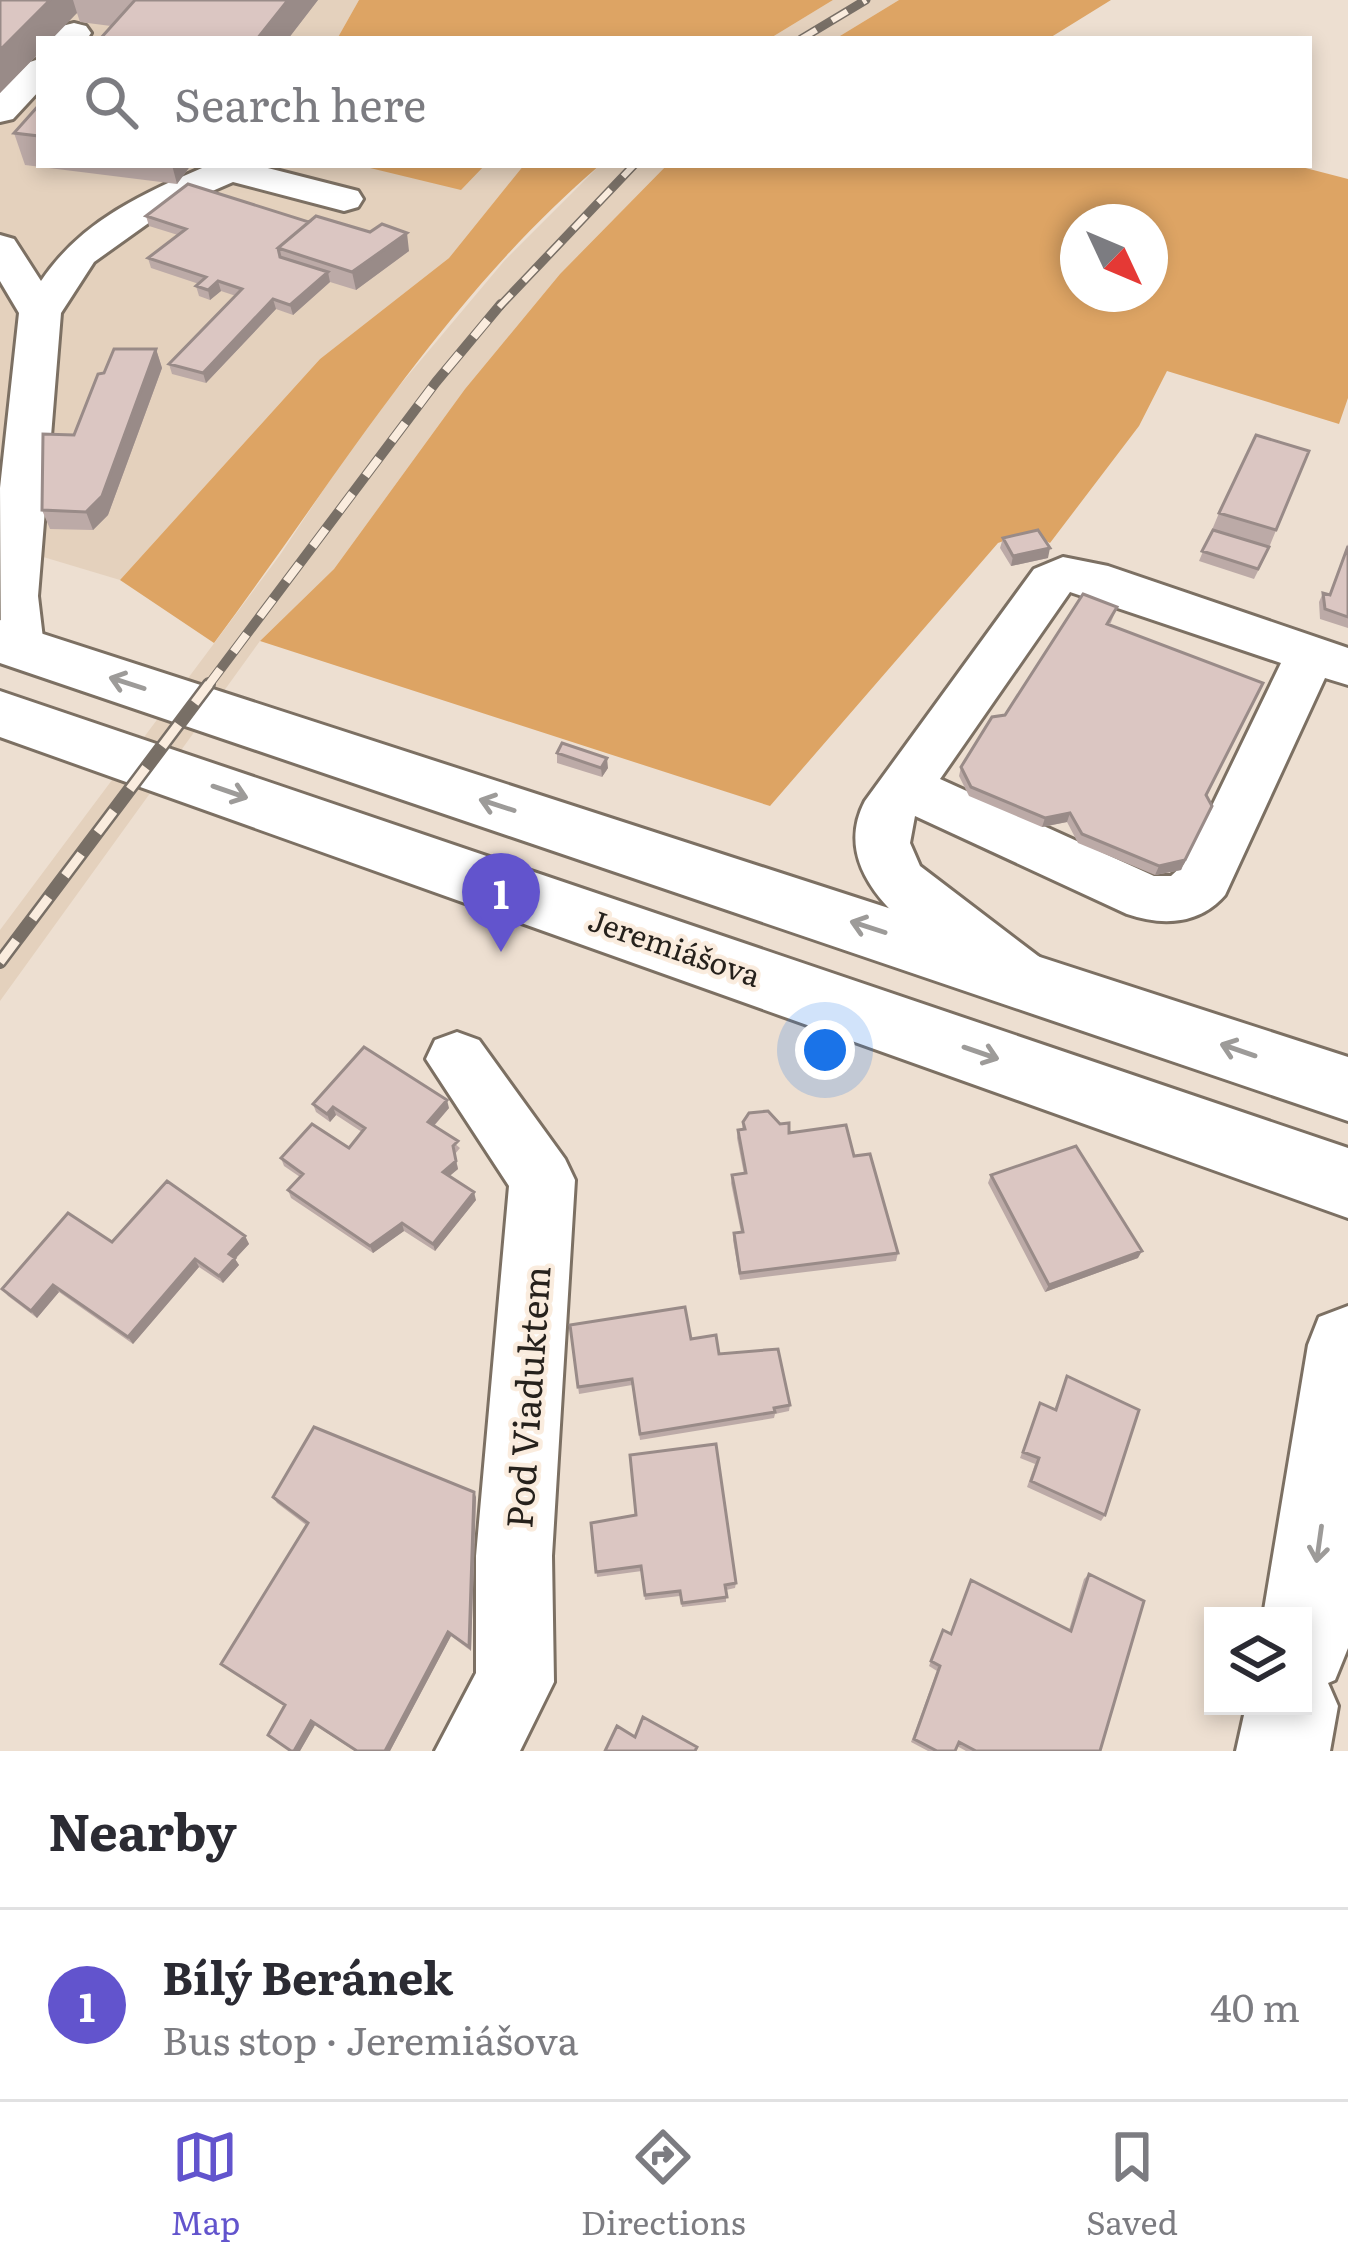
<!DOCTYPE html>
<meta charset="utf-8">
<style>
:root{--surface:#fff;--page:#f2f2f3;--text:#2b2b33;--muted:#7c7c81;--line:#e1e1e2;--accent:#6254cd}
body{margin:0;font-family:Literata,serif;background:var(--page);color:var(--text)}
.controls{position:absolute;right:36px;bottom:36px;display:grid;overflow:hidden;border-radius:0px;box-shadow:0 6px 18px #0003}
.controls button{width:108px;height:108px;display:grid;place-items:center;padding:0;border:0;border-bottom:3px solid var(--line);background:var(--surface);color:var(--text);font:60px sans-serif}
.compass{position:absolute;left:1060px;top:204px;width:108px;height:108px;border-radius:50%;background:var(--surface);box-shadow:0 6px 18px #0003;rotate:134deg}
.you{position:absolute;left:825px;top:1050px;width:42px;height:42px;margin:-30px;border:9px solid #fff;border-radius:50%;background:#1a73e8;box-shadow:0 0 0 18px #1a73e833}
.badge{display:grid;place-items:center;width:78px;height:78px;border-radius:50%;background:var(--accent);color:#fff;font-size:39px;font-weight:700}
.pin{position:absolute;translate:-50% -99px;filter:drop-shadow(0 3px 6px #0008)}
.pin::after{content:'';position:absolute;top:63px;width:42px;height:36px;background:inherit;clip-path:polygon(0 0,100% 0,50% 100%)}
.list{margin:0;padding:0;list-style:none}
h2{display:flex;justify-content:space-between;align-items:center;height:156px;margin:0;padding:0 48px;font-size:51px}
h2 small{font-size:39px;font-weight:400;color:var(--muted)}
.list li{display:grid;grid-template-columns:78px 1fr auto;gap:36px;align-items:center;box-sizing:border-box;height:192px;padding:0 48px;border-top:3px solid var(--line)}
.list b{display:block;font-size:45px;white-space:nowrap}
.list p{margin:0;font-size:39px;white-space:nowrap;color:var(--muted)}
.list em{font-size:39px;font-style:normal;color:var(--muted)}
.icon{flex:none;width:66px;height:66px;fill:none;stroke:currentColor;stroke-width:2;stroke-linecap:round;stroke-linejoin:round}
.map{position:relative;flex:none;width:1348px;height:1751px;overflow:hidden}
.search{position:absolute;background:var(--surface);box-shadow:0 6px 18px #0003;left:36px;right:36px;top:36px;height:132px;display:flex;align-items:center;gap:30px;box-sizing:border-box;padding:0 42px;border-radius:0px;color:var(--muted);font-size:45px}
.sheet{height:348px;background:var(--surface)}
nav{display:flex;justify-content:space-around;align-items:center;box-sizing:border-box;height:168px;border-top:3px solid var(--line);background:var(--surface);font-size:33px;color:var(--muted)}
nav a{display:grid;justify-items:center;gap:6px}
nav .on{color:var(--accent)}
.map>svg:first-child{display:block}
</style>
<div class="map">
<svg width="1348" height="1751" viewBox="0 0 1348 1751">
<rect width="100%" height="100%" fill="#eddfd1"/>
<path fill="#e4d1bd" d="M0,0H359L337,39H39V165H524L449,258L320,359L120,580L0,544Z
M833,0H899L835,39H769Z
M600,165H667L560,274L465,389L334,569L260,641L0,1001V930L280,555L368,423L505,260Z"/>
<path fill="#dda464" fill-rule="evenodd" d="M359,0H833L769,39H337Z
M899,0H1111L1048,39H835Z
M373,165H485L461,190L370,168Z
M524,165H600C443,299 336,479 214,643L120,580L320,359L449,258Z
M667,165H1294L1348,179V398L1339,424L1167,371L1139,426L1050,543L1028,532L998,543L770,806L260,641L334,569L465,389L560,274ZM1078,222H1150V294H1078Z"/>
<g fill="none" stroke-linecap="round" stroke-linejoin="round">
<defs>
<path id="minor" d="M74,23L86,26L91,33L87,39H51L62,26Z
M39,59V91L13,119L0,122V90L27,63Z
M209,165H256L358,191L363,199L358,207L344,211L233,182L164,212L94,262L61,313L38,596L44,647L37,660L19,665L1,660L0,488L19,313L0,281V235L14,239L41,281C82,220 144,193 209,165Z
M1063,557L1108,566L1348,648V685L1325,678L1225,895C1199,925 1162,926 1127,914L915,816L910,843L920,866L1042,959L1051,977L1042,995L1021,1002L1000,995C944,952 820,887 865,801L1034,569ZM1070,592L1281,663L1184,864L1171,876H1154L940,779Z
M457,1032L479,1040L565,1159L575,1180L552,1556L554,1682L520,1751H435L476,1673V1556L509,1186L426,1059L435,1040Z"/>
<path id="major" d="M0,620L1348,1057V1121L0,663Z
M0,691L1348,1148V1218L0,737Z
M1348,1306V1648L1335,1680L1328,1683L1338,1706L1330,1751H1236L1246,1706H1303V1616H1263L1308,1345L1319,1317Z"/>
</defs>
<use href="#minor" stroke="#7c7063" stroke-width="6"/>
<use href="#major" stroke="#7c7063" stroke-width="6"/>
<use href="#minor" fill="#fff" fill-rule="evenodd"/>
<use href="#major" fill="#fff" fill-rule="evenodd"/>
<defs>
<path id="rail-far2" d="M801,39L866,0
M499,307L634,165"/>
<path id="rail-far1" d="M207,687L436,382L501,304"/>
<path id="rail" d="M0,962L209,684"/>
</defs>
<use href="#rail-far2" stroke="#786f66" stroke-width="9"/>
<use href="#rail-far1" stroke="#786f66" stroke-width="10"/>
<use href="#rail" stroke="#786f66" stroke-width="14"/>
<use href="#rail-far2" stroke="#faecde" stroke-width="6" stroke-dasharray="18" stroke-linecap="butt"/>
<use href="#rail-far1" stroke="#faecde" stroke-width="8" stroke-dasharray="22" stroke-linecap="butt"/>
<use href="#rail" stroke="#faecde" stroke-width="9" stroke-dasharray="27" stroke-linecap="butt"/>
</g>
<path fill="#bcaaa7" d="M0,0H318L288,39H100L111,26L80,22L77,13L39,39V53L0,93Z
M39,105V165H191L177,184L25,165L14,133Z
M146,216L309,222L409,251L356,290L330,282L293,315L276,309L206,383L172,374L169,364L236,296L221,291L210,300L199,296L196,286L199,284L151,268L148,258L178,235L149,226Z
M156,349L162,368L108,515L93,530L50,529L42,510L74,435L104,373Z
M1309,451L1265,557L1254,579L1199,561L1219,513Z
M1003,538L1048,558L1011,566L1000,548Z
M1348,544V628L1320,619L1319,602L1323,593L1329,595Z
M1117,607L1110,625L1206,796L1181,870L1155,875L1078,843L1067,822L1042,827L969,796L959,776L961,767L1005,715Z
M557,753L608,768L602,777L557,763Z
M313,1104L449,1108L434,1126L460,1148L455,1154L458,1169L449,1176L476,1200L435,1251L404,1231L373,1253L291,1198L288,1190L300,1177L284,1166L281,1158L349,1148L362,1132L336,1115L330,1122L316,1112Z
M743,1122L789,1133L854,1156L898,1253L896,1261L740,1280L733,1240L734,1233L741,1232L731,1183L732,1175L744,1174L737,1138L738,1130L742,1129Z
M991,1175L1138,1258L1045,1292L988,1183Z
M245,1236L249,1244L235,1259L239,1265L223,1283L199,1267L133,1344L59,1292L37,1318L8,1296L2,1289L112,1242Z
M570,1325L691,1339L719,1354L790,1405L789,1411L775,1414L774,1418L640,1440L632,1385L579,1394Z
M1067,1376L1105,1515L1101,1521L1027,1487L1035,1464L1020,1458L1040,1403L1054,1410Z
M273,1497H476L471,1651L451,1636L390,1751H355L315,1725L300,1751H290L285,1706L221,1664L306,1525L277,1503Z
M635,1515L736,1583L735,1588L726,1590V1602L682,1607L680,1596L645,1600L642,1571L597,1577L591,1523Z
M1089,1574L1100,1751H966L957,1746L955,1751H928L911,1742L937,1671L929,1666L943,1630L950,1634L971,1580L1069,1630L1084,1579Z"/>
<path fill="#998b88" d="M50,0H73L77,13L52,39H39V53L0,93V50Z
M288,0H318L288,39H257Z
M172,165H191L177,184Z
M407,233L409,251L356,290L352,272Z
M328,272L330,282L293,315L290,305Z
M218,281L221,291L210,300L208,290Z
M273,299L276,309L206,383L203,373Z
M156,349L162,368L108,515L93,530L86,512Z
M1050,548L1048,558L1011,566L1013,556Z
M607,758L608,768L602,777L601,768Z
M1212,806L1181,870L1155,875L1159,866Z
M1070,813L1067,822L1042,827L1045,818Z
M447,1100L449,1108L430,1130L428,1122Z
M333,1107L336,1115L330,1122L327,1114Z
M456,1161L458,1169L445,1180L443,1172Z
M474,1192L476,1200L435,1251L433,1244Z
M402,1223L404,1231L373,1253L370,1246Z
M245,1236L249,1244L235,1259L239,1265L223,1283L219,1276L229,1254Z
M1142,1251L1138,1258L1045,1292L1049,1285Z
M195,1259L199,1267L133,1344L128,1337Z
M53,1285L59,1292L37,1318L31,1311Z
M474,1492L476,1497L471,1651L469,1647Z
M448,1632L451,1636L390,1751H385Z
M311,1721L315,1725L300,1751H294Z"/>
<path fill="#dbc6c2" stroke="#998b88" stroke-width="3" d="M0,0H50L0,50Z
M135,0H288L257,39H100Z
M39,105V136L14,133Z
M188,184L309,222L278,248L280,257L328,272L290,305L273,299L203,373L169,364L242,289L218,281L208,290L196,286L206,277L148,258L186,229L146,216Z
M316,216L370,232L382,224L407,233L352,272L278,248Z
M114,349H156L102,496L86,512L42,510L43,434L74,435L98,374L104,373Z
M1256,435L1309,451L1276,530L1219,513Z
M1038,530L1050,548L1013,556L1003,538Z
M1213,530L1269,547L1258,569L1202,551Z
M1348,546V617L1325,609L1323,593L1330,595Z
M1083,594L1117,607L1107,624L1263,683L1206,795L1212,806L1185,860L1159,866L1082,834L1070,813L1045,818L971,787L961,767L992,717L1005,715Z
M562,743L607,758L601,768L557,753Z
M364,1047L447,1100L428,1122L458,1141L453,1146L456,1161L443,1172L474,1192L433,1244L402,1223L370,1246L288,1190L303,1174L281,1158L312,1124L349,1148L365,1128L333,1107L327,1114L313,1104Z
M768,1111L780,1124L789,1123V1133L846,1125L854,1156L870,1154L898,1253L740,1273L734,1233L743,1232L732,1175L746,1173L738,1130L745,1129L743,1122L749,1113Z
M1076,1146L1142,1251L1049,1285L991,1175Z
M167,1181L245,1236L229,1254L235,1258L219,1276L195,1259L128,1337L53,1285L31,1311L2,1289L68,1213L112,1242Z
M685,1307L691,1339L716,1335L719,1354L778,1349L790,1405L774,1408L775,1412L640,1434L632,1379L578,1387L570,1325Z
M1067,1376L1139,1410L1105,1515L1031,1481L1039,1458L1023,1452L1040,1403L1056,1410Z
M314,1427L474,1492L469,1647L448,1632L385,1751H357L311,1721L294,1751H291L268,1735L285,1705L221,1664L308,1523L273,1497Z
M716,1444L736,1583L725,1585L727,1597L682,1603L680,1591L645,1595L641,1566L596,1572L591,1523L636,1515L630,1455Z
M1089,1574L1144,1601L1100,1751H976L959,1742L955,1751H937L914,1739L940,1666L931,1661L943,1630L951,1634L971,1580L1071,1631Z
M643,1717L697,1747L695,1751H605L617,1726L635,1737Z"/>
<defs><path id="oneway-shaft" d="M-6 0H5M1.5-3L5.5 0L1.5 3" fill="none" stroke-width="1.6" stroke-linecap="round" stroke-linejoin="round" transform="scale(3)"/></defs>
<g stroke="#9d9b99">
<use href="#oneway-shaft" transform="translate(127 683) rotate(-162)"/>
<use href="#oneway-shaft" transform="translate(230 792) rotate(19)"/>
<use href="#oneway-shaft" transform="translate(497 805) rotate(-162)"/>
<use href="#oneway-shaft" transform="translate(868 927) rotate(-162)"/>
<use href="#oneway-shaft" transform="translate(1238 1050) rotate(-161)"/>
<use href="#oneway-shaft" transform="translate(981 1053) rotate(19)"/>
<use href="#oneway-shaft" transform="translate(1319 1544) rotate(98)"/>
</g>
<g text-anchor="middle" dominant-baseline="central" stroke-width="9" stroke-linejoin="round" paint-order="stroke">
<g font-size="30" fill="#26211c" stroke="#faecde">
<text transform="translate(675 946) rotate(19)">Jeremiášova</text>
</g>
<g font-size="36" fill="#26211c" stroke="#faecde">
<text transform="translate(526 1397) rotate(-86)">Pod Viaduktem</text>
</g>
</g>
</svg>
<div class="controls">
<button><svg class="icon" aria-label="layers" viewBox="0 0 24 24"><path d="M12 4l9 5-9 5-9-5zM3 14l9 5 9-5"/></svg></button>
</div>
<svg class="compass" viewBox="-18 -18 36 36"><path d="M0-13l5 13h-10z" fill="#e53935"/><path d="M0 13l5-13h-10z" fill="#7c7c81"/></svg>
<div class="you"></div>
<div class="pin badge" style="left:501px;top:952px">1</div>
<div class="search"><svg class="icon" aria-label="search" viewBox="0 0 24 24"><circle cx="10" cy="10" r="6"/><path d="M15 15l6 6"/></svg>Search here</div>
</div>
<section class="sheet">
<h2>Nearby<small></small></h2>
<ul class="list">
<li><span class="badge">1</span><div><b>Bílý Beránek</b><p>Bus stop · Jeremiášova</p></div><em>40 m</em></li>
</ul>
</section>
<nav>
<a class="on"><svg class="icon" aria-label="map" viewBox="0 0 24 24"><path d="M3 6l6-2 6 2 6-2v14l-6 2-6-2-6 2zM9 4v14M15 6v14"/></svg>Map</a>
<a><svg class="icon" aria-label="directions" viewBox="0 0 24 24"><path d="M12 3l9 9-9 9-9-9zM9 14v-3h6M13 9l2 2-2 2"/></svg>Directions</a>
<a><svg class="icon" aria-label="saved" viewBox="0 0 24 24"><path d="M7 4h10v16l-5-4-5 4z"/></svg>Saved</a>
</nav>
